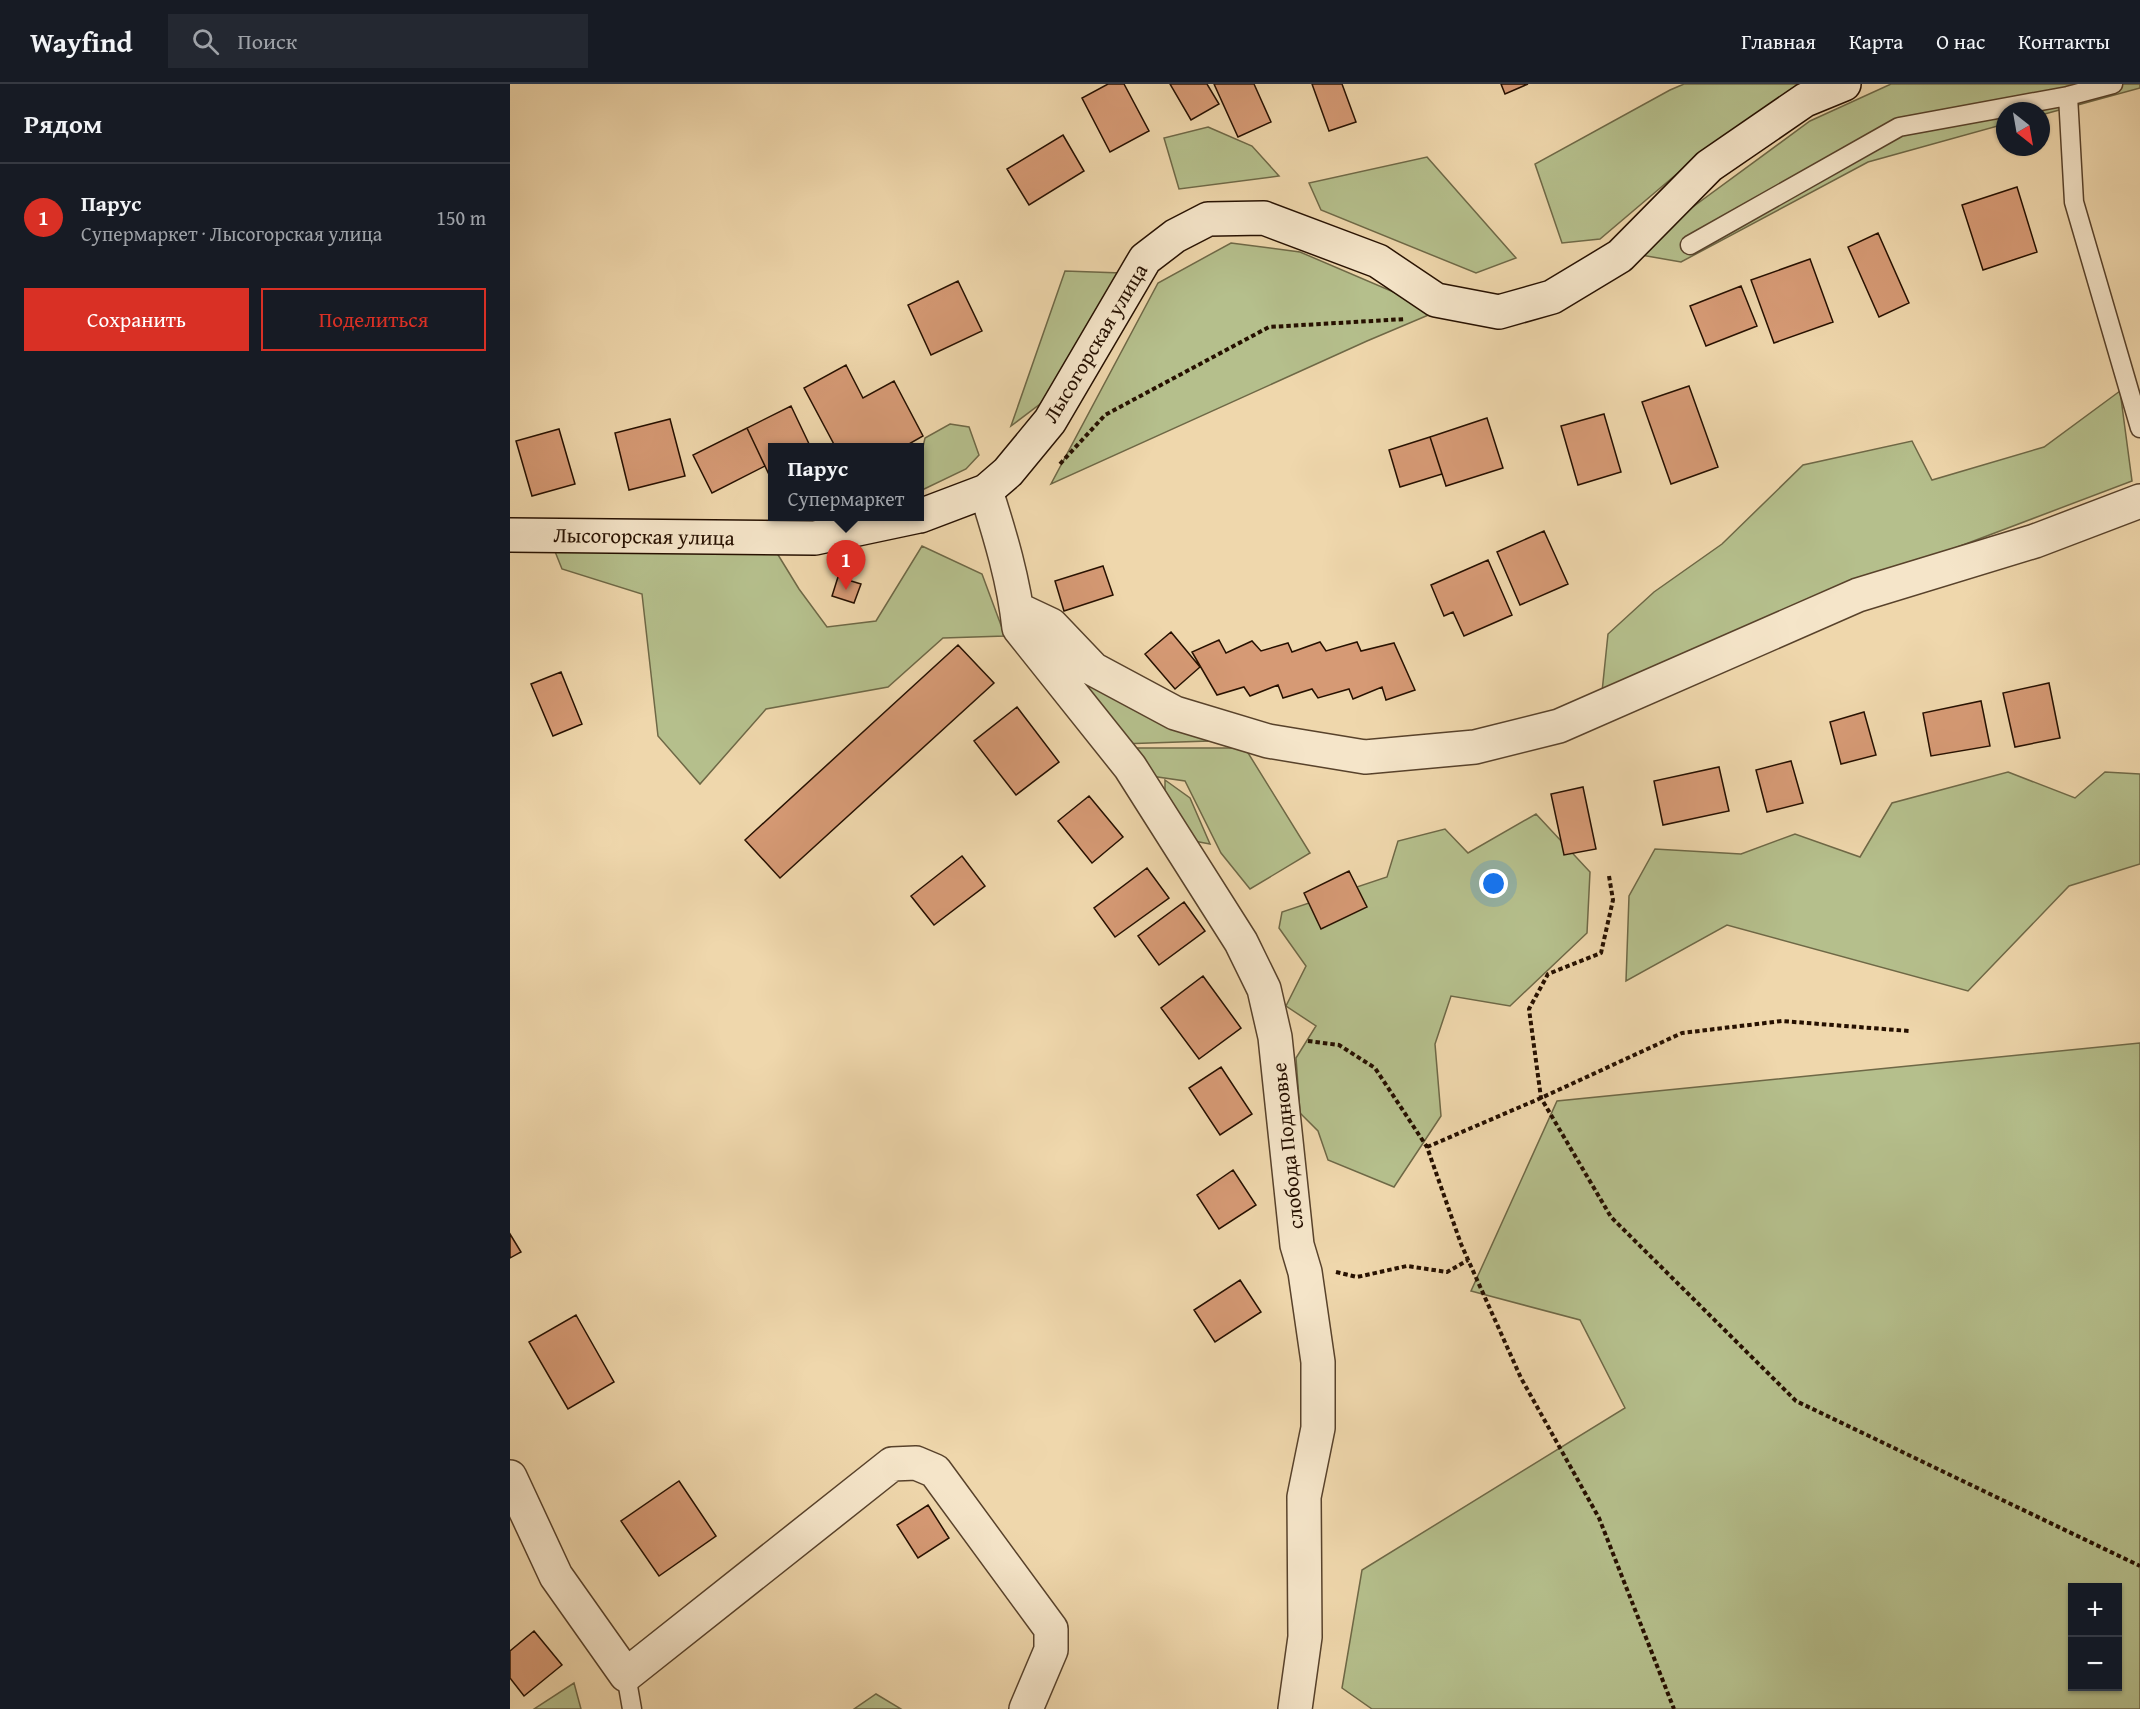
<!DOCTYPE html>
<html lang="ru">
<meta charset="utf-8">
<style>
:root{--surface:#171b24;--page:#242831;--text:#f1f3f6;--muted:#9ea1a6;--line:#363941;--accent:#d93025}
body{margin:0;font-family:"Gentium Book Plus",serif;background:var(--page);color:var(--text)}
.controls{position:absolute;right:18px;bottom:18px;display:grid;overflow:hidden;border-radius:0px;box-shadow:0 2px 4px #0004}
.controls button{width:54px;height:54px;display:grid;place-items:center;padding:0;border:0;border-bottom:2px solid var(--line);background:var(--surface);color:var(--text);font:30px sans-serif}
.compass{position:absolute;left:1486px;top:18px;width:54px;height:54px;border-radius:50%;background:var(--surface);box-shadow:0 2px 4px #0004;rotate:149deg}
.you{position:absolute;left:984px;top:800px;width:21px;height:21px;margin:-15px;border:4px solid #fff;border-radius:50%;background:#1a73e8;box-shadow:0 0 0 9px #1a73e833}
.badge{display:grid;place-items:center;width:39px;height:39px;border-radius:50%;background:var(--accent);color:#fff;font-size:20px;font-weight:700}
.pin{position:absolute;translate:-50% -50px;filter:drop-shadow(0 2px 3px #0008)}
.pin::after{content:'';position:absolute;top:32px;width:21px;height:18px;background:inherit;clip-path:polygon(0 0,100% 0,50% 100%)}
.popup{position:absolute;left:258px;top:359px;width:156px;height:78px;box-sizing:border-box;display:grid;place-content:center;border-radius:0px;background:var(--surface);filter:drop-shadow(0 2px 4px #0005);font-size:20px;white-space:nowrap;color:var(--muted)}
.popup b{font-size:22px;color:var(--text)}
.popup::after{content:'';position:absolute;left:50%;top:100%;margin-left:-12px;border:12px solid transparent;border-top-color:var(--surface)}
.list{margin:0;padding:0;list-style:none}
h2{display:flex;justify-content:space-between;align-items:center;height:78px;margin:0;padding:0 24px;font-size:26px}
h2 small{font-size:20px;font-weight:400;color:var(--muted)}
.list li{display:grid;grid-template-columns:39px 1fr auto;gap:18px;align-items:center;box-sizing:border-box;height:108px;padding:0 24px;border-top:2px solid var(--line)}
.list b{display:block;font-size:22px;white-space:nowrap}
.list p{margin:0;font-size:20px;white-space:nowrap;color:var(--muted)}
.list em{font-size:20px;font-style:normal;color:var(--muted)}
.actions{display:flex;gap:12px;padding:18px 24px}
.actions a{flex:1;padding:14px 0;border:2px solid var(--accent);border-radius:0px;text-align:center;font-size:21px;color:var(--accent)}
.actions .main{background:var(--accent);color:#fff}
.icon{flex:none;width:33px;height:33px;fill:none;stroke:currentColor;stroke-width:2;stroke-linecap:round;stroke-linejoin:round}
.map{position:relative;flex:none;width:1630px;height:1625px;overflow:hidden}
header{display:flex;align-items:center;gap:36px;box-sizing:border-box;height:84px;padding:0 30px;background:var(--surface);border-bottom:2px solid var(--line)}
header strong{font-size:28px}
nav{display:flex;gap:33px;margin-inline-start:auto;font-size:21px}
.search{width:420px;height:54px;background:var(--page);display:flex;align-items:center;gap:15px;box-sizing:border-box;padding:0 21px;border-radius:0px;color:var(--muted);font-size:22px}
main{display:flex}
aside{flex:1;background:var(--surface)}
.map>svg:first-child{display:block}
</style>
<header>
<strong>Wayfind</strong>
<div class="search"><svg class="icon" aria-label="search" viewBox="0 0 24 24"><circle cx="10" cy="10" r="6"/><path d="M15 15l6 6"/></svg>Поиск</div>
<nav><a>Главная</a><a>Карта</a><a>О нас</a><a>Контакты</a></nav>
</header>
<main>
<aside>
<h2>Рядом<small></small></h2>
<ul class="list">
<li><span class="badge">1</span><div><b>Парус</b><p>Супермаркет · Лысогорская улица</p></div><em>150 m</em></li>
</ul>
<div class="actions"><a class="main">Сохранить</a><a>Поделиться</a></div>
</aside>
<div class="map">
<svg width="1630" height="1625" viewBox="0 0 1630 1625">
<rect width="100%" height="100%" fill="#efd7ac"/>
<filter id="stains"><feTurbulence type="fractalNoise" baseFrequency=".00333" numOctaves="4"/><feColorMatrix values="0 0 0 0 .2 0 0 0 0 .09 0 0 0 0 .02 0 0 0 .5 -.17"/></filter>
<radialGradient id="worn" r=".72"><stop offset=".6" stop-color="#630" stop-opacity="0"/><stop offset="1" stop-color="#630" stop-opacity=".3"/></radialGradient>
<path fill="#b5bf8c" stroke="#6e6846" stroke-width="1.5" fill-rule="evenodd" d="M1174,0H1306L1195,66L1090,155L1052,159L1025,80L1160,6Z
M1381,0H1630V4L1531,31V27H1495V40L1358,78L1171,178L1131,171L1165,136L1300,37Z
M698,43L742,62L769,92L669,105L654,54Z
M917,73L1006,174L966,189L811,126L799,99Z
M721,159L790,168L928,227L857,257L541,400L648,199Z
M555,187L611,189L538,314L501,342Z
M1610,307L1622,397L1326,509L1092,608L1098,550L1144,508L1212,460L1293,381L1402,357L1422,396L1534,363Z
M440,340L459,343L469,371L456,385L410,407V376L415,354Z
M262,461L289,505L317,543L366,537L412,462L472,490L495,552L433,554L378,603L256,625L190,700L148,652L132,510L52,485L44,465Z
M541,547L698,657L610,660Z
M614,664H735L800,769L740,805L711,769L675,697L634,691Z
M1498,688L1565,714L1595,688L1630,690V780L1559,802L1458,907L1217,841L1116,897L1119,812L1145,765L1231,770L1285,750L1350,773L1382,719Z
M655,696L680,714L700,760L684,757L655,721Z
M1026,730L1080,788L1077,849L1000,922L941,912L925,960L931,1032L884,1103L818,1076L808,1047L790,1029L786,974L806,942L776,922L796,882L769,844L772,828L877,793L888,757L935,745L958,769Z
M1630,959V1625H862L832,1604L852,1486L1115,1324L1070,1236L961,1207L1047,1017ZM1562,1504H1608V1602H1562Z
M64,1599L71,1625H24Z
M366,1610L391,1625H344Z"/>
<path fill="#d69a75" stroke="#261000" stroke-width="1.5" d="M598,0H614L639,47L600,68L572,14Z
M660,0H697L709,20L681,36Z
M704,0H744L761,38L728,53Z
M802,0H832L846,38L819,47Z
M991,0H1018L995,10Z
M553,51L574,87L519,121L497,85Z
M1507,103L1527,168L1473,186L1452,121Z
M1368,149L1399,219L1369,233L1338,163Z
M1300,175L1323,238L1264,259L1241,196Z
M448,197L472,247L421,271L398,221Z
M1231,202L1247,242L1196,262L1180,222Z
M336,281L353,314L384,297L413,352L392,364H326L294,304Z
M1179,302L1208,383L1161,400L1132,318Z
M281,322L301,364H262V397L237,344Z
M1094,330L1111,388L1068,401L1051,342Z
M977,334L993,384L936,402L920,353Z
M160,335L175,392L119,406L105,349Z
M237,344L255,382L202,409L183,371Z
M49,345L65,400L22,412L6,357Z
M920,353L932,390L890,403L879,366Z
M1034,447L1058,500L1010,521L987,468Z
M978,476L1002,531L954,552L943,528L934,532L921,501Z
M593,482L603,511L554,527L545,497Z
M328,493L351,500L344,519L322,512Z
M661,548L690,583L665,605L635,570Z
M709,556L716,569L742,557L751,567L778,559L782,568L810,558L816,567L847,558L851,567L884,559L905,606L876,616L872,603L843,615L839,605L808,614L802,605L773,614L768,601L740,612L734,603L707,611L682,568Z
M448,561L484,599L270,794L235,756Z
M51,588L72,640L43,652L21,600Z
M1539,599L1550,654L1505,663L1493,609Z
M1471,617L1480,662L1421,672L1413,629Z
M507,623L549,678L506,711L464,657Z
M1354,628L1366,671L1331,680L1320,638Z
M1281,677L1293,719L1257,728L1246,686Z
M1209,683L1219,727L1153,741L1144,697Z
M1073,703L1086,765L1054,771L1041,710Z
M579,712L613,753L582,779L548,737Z
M452,772L475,802L424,841L401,812Z
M637,784L659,814L605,853L584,824Z
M839,787L857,823L811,845L794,809Z
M674,818L695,847L649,881L628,852Z
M693,892L731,944L689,975L651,924Z
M711,983L742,1030L710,1051L679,1004Z
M723,1086L746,1121L709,1145L687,1111Z
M0,1150L11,1168L0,1174Z
M730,1196L751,1228L705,1258L684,1226Z
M66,1231L104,1298L58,1325L19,1258Z
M169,1397L206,1452L149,1492L111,1437Z
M418,1421L439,1454L408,1474L387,1441Z
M24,1547L52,1581L14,1612L0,1594V1567Z"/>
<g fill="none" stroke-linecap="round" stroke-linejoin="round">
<defs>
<path id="lane" d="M1558,12L1564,118L1630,344
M1180,161L1389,43L1558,12L1603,0
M116,1591L122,1625"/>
<path id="street" d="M476,407C490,451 504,497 509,544L620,683L731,858L754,905L765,953L787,1161L795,1188L808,1278V1344L794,1413L795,1553L785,1625
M507,525L541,541L583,585L665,629L758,657L855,673L965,663L1049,642L1348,511L1525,457L1630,417
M0,1393L46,1492L116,1591L382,1380L406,1379L425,1387L541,1545V1566L516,1625"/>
<path id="secondary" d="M410,432L476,407L498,388L540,337L635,175L665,152L698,135L754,134L868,177L926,216L989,228L1042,213L1110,172L1199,82L1295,16L1334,0
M0,451L305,454L409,432"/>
</defs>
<use href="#lane" stroke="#58422b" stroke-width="21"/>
<use href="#street" stroke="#58422b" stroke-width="36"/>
<use href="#secondary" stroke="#261000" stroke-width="36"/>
<path stroke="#261000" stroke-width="4" stroke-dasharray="4.5 3" stroke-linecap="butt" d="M550,380L595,331L759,243L896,235
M1099,792L1103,816L1091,869L1038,890L1019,925L1031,1014L1101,1133L1286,1317L1630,1482
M798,957L829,961L865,984L917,1063L951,1160L1011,1294L1089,1434L1164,1625
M917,1063L1031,1014L1172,949L1272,937L1399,947
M826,1188L847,1193L897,1182L937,1188L958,1176"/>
<use href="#lane" stroke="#f5e5c9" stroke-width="18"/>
<use href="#street" stroke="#f5e5c9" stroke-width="33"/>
<use href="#secondary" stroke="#f5e5c9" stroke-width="33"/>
</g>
<g text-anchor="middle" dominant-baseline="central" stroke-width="5" stroke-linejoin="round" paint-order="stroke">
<g font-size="21" fill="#261000" stroke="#f5e5c9">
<text transform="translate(585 259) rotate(-59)">Лысогорская улица</text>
<text transform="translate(134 452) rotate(1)">Лысогорская улица</text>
<text transform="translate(777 1062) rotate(-96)">слобода Подновье</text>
</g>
</g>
<rect width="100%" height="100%" filter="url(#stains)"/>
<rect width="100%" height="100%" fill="url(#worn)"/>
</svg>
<div class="controls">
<button>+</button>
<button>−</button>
</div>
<svg class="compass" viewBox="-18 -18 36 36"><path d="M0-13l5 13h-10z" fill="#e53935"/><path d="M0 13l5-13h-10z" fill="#9ea1a6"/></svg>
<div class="you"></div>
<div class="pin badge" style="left:336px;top:506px">1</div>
<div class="popup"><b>Парус</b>Супермаркет</div>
</div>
</main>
